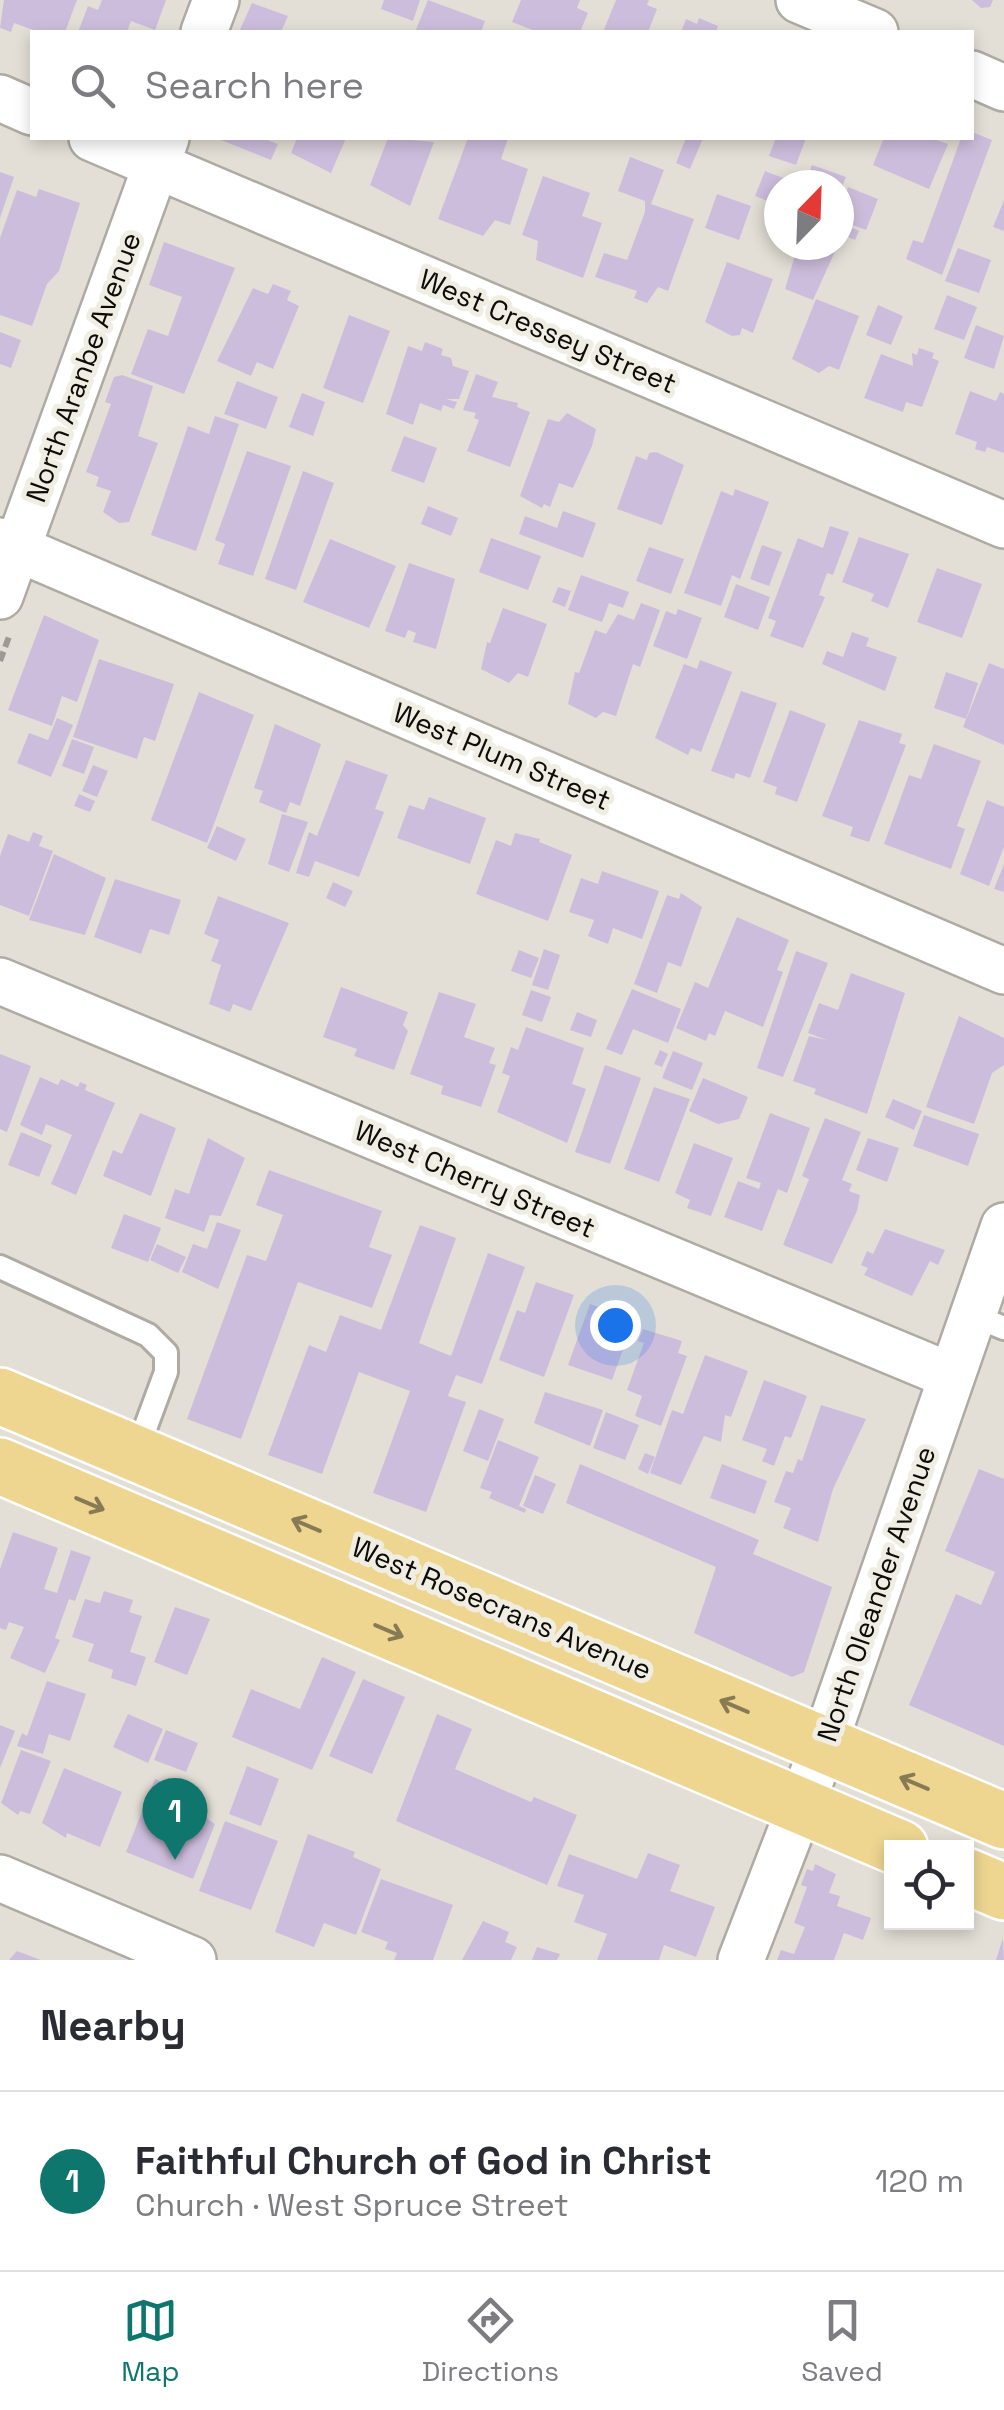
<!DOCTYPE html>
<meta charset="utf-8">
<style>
:root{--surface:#fff;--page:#f2f2f3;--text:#2b2b33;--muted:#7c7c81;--line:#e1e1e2;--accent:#0f766e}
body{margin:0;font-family:"Space Grotesk",sans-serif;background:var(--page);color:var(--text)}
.controls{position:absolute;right:30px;bottom:30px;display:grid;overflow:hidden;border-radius:0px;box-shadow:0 5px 15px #0003}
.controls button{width:90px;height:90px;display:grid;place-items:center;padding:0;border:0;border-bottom:2px solid var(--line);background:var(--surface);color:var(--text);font:50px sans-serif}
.compass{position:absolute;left:764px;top:170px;width:90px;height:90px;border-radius:50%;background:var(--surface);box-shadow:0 5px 15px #0003;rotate:23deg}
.you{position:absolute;left:615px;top:1325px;width:35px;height:35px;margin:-25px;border:8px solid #fff;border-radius:50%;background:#1a73e8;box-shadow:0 0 0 15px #1a73e833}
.badge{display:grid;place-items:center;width:65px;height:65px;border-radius:50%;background:var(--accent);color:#fff;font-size:32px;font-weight:700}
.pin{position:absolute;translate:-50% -82px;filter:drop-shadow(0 2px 5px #0008)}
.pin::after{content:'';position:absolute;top:52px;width:35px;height:30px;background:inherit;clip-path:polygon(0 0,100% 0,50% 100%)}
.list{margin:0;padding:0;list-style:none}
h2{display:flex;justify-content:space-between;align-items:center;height:130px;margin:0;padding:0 40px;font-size:42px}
h2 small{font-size:32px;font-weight:400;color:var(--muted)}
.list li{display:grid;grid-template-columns:65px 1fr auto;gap:30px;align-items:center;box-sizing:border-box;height:180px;padding:0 40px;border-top:2px solid var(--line)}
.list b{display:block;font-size:38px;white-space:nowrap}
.list p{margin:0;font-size:32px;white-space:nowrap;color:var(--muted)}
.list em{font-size:32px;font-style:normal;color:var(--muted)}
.icon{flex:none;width:55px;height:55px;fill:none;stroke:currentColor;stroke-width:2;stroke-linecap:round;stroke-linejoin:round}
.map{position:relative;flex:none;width:1004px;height:1960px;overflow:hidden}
.search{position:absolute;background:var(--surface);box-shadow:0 5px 15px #0003;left:30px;right:30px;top:30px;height:110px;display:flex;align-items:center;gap:25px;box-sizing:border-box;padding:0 35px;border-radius:0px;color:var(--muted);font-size:38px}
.sheet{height:310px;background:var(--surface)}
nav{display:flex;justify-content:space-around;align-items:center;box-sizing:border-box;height:140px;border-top:2px solid var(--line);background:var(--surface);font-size:28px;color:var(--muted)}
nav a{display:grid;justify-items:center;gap:5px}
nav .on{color:var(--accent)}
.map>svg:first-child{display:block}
</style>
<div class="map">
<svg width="1004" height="1960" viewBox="0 0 1004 1960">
<rect width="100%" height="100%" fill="#e3dfd6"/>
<path fill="#cdbddc" d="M4,0H77L65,32H39L14,23L11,32L0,28Z
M102,0H166L155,30L131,21L127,32H78L88,6L98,10Z
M384,0H420L413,21L381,9Z
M428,0L485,21L481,32H415Z
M521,0H580L577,8L588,13L580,32H538L512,22Z
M616,0H649L647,5L657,9L648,32H603Z
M972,0H993L990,7L981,8Z
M252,3L288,16L281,32H239Z
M699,18L718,26L716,32H681L686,19L697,24Z
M972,132L992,140L942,275L906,259L913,240L923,243L961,138H972Z
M216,138H262L278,144L271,160Z
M297,138H346L331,173L291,153Z
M388,138L434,142L410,206L370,185Z
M468,138H508L501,159L528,169L510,225L495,220L483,236L438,219Z
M686,138H703L690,169L676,163Z
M776,138H806L796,165L769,156Z
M884,138H931L948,144L929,189L873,165Z
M630,157L664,170L651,204L694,219L668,291L658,287L647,303L634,298L637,291L595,277L604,253L627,260L645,212V201L618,191Z
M812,165L846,177L839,194V185H805Z
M765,171L801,185H779V205L755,196Z
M0,172L14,177L0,218Z
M543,176L590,193L582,216L602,223L583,278L536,260L538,241L522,235Z
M848,187L878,199L866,230L839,220Z
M39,189L80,203L59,271L47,284L32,326L0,315V238L17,190L36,197Z
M717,194L751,206L739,240L705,228Z
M1004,200V231L993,227Z
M841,223L859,231L855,240L839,233Z
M164,242L235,268L184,394L131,374L148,329L168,336L182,297L149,285Z
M798,245H838L813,300L785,289Z
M958,248L991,260L979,293L945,281Z
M727,262L773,279L753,333L742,328L740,335L732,336L705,322Z
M273,284L291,291L287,300L299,306L273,369L257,362L251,376L217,361L253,288L268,294Z
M947,295L977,307L964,340L934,329Z
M816,299L859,316L839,370L829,366L819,373L792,359Z
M878,305L903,316L891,345L866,335Z
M349,315L390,331L363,403L323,388Z
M976,325L1004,336L994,369L964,358Z
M0,332L21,340L11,368L0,364Z
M425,342L443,349L441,355L451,358L453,366L469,371L459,399H446L457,402L454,409L443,405L441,411L420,403L413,425L386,414L408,346L422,351Z
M919,348L934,353L932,358L939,361L922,407L906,402L903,412L864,398L881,354L913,366L912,353L917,355Z
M476,374L498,382L492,397L518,403L517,407L530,412L510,467L467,451L479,420L474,418L476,413L463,410Z
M122,375L153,386L138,436L158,443L129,522L119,523L103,512L111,491L96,486L99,477L86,472L111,404L105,402L114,377Z
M237,381L278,397L266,429L224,414Z
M970,391L996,401L1000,392L1004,394V453L987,447L985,452L975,449L977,442L955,434Z
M302,393L325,402L313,436L289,427Z
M567,413L596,429L592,446L573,488L559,483L550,507L544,504L542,508L520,496L548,419L559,422Z
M215,416L239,424L196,551L151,535L188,426L209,434Z
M404,436L437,448L424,483L391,471Z
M247,451L291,466L253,576L218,564L225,544L215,540Z
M656,452L684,465L662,525L617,509L636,456L647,460L649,453Z
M303,471L334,483L296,590L265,579Z
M735,489L769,502L740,579L732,575L721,606L684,593L721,491L733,496Z
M428,506L458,518L451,536L421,524Z
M563,511L596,523L583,558L519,534L525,516L557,528Z
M830,526L849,532L833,575L827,573L819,595L825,597L803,648L770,636L776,621L768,618L798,538L823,548Z
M859,537L909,554L888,608L871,601L874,594L842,582Z
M491,538L541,556L528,590L479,572Z
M330,539L396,566L369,628L303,602Z
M762,545L782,552L769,586L750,579Z
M649,547L684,559L671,594L636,581Z
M409,563L455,579L436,649L413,642L416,633L408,630L405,638L385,631Z
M937,568L982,584L962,638L917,622Z
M581,575L629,592L623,608L609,603L602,622L568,610Z
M736,584L770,597L758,630L724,617Z
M558,587L571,591L565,607L552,602Z
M641,603L660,610L640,667L633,664L616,716L603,712L596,718L568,704L575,672L579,673L595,630L606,634L618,614L634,620Z
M503,608L547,624L528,677L518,673L509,683L481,669L487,642L490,643Z
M678,609L702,618L687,659L653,646L666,611L676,615Z
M44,615L99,640L77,702L62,696L52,726L8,710Z
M852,632L869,638L866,646L897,657L885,691L822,664L827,651L843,657Z
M99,659L174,684L155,741L144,737L137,759L73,737Z
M700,660L732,672L701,752L691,748L688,755L655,738L684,664L697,669Z
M989,663L1004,669V745L963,727Z
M946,672L978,683L966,719L934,708Z
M741,691L777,703L750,778L736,773L734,779L711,771Z
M199,692L254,715L207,843L151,820Z
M790,710L826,724L797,802L775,794L777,787L763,782Z
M57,718L73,725L51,777L17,763L29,733L48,740Z
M859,720L902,734L899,743L906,745L869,842L850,836L853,827L822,816Z
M275,724L321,744L300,806L290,802L286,813L259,802L263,791L254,788Z
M72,739L94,747L84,774L62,766Z
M934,744L981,761L957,826L965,829L951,869L884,844L909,775L921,779Z
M346,760L388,775L375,809L384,812L359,877L315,861L309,877L296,873L309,832L317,836Z
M93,765L108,771L97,797L82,791Z
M79,794L95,801L90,812L74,806Z
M429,797L486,818L470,864L397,838L409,805L424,810Z
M987,800L1004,807V847L989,886L960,874Z
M282,814L308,822L289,872L268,864Z
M217,826L246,839L236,861L207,848Z
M33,832L43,836L39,846L53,851L29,916L0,905V856L8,834L29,842Z
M515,833L540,839L539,842L572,855L548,921L476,894L496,840L511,846Z
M54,854L106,878L85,935L29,920Z
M1004,864V892L994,889Z
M602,871L659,891L642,939L613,928L608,944L588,936L594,920L569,912L581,878L598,884Z
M115,879L181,900L169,935L150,929L141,954L94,937Z
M333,882L353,891L345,907L326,898Z
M681,893L702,907L681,967L668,962L657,993L634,984L667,895L679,899Z
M218,896L289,923L251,1011L233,1004L230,1012L209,1004L221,965L211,961L219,940L204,934Z
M737,917L789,940L777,970L783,972L763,1027L725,1011L715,1036L709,1033L706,1041L676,1028L695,982L708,988Z
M544,949L560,955L548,990L532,985Z
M519,950L539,958L531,978L511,971Z
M796,951L828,963L783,1077L757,1068Z
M851,973L905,993L867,1114L814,1094L816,1089L793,1081L809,1036L827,1040L808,1033L819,1003L838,1010Z
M341,987L408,1012L403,1025L408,1031L394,1070L354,1056L357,1049L323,1037Z
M632,989L681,1009L668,1043L633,1029L622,1055L606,1049Z
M531,990L551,997L542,1022L522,1015Z
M439,992L476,1004L464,1037L495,1048L489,1063L496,1065L481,1107L441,1094L443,1086L410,1074Z
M577,1012L597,1020L591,1037L570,1030Z
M959,1016L1004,1038V1065L992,1073L974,1124L926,1107Z
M526,1027L584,1048L572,1084L586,1089L567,1143L497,1112L510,1076L502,1073L511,1047L518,1050Z
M660,1050L668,1054L662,1067L654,1064Z
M673,1051L703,1063L692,1090L662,1078Z
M0,1054L31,1066L7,1132L0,1129Z
M605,1065L641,1078L610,1164L575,1152Z
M40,1077L58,1085L61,1079L78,1087L80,1082L87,1085L85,1090L115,1103L76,1195L51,1184L72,1135L46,1124L42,1135L20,1125Z
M703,1078L748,1097L739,1119L718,1124L689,1111Z
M654,1087L690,1099L659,1182L624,1169Z
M893,1099L922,1111L914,1130L885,1117Z
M140,1113L176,1128L151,1196L103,1176L113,1150L122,1154Z
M770,1113L810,1128L787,1193L778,1189L762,1231L724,1217L738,1181L759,1189L761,1183L746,1178Z
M924,1115L979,1134L968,1166L913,1146Z
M825,1118L861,1132L842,1180L852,1184L849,1191L860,1195L857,1211L832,1264L783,1245L809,1179L802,1176Z
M21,1132L52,1145L39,1177L8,1165Z
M208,1138L245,1158L221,1216L210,1215L204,1232L165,1218L175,1189L189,1194Z
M868,1138L899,1148L887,1182L856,1170Z
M694,1143L733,1158L711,1216L687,1208L690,1200L675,1193Z
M269,1170L382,1211L369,1247L392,1255L372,1308L298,1282L241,1439L187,1419L247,1255L266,1261L283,1215L256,1205Z
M124,1214L161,1228L148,1262L111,1248Z
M217,1222L241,1230L218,1289L182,1272L193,1244L207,1249Z
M420,1225L456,1238L419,1343L451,1356L488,1253L525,1267L482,1384L456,1375L448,1396L466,1402L426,1512L373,1493L410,1391L359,1372L322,1474L268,1455L309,1345L326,1352L340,1315L381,1330Z
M885,1229L945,1250L938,1265L930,1261L912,1296L864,1275L868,1268L861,1265L867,1251L873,1254Z
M157,1244L186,1257L178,1273L150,1260Z
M536,1282L574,1295L544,1377L499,1360L517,1310L525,1313Z
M590,1304L634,1319L612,1380L568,1365Z
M643,1329L682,1341L678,1353L687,1356L661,1426L635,1416L642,1396L627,1390L644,1343L638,1341Z
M705,1355L748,1371L731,1417L725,1415L721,1442L704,1436L681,1485L650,1473L672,1410L683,1414Z
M764,1380L807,1396L791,1438L785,1436L774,1466L762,1461L767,1449L742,1440Z
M545,1392L603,1410L590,1446L534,1423Z
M821,1405L866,1419L833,1489L818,1542L783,1528L791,1508L774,1502L786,1471L793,1473L798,1459L802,1461Z
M479,1409L504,1419L488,1461L463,1451Z
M606,1412L639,1425L625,1460L593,1448Z
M498,1440L539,1457L519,1506L526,1509L525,1513L489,1498L492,1492L480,1488Z
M645,1453L655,1457L648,1474L638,1469Z
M580,1464L759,1540L753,1554L832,1587L804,1672L792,1677L694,1633L716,1567L566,1503Z
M722,1464L767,1481L755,1514L710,1498Z
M979,1469L1004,1479V1746L909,1705L956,1594L981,1605L995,1572L945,1551Z
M535,1475L556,1484L543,1514L523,1506Z
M13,1532L58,1548L44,1589L57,1593L71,1550L91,1557L75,1601L69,1599L55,1638L60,1640L45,1673L10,1658L24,1627L9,1622L6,1630L0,1628V1569Z
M104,1591L133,1600L129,1612L142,1616L130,1652L146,1657L136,1686L111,1678L113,1670L88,1661L94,1644L72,1637L85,1599L100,1603Z
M175,1607L210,1619L187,1675L154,1662Z
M322,1657L356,1672L312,1770L232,1737L251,1689L300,1709Z
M363,1679L405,1697L372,1774L329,1756Z
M47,1681L86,1694L70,1741L49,1734L43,1754L17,1746L22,1733L27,1736Z
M128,1714L163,1729L148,1763L113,1747Z
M437,1714L472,1729L455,1769L531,1802L534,1797L577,1815L547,1885L396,1821Z
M0,1725L15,1731L0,1768Z
M166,1730L198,1743L186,1772L154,1760Z
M21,1750L51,1761L30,1814L20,1811L18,1815L1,1803Z
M247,1766L279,1779L261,1826L229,1814Z
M64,1768L122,1792L100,1847L67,1833L66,1838L42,1823Z
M155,1779L200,1797L194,1810L215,1824L193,1879L126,1852Z
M225,1821L278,1841L251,1910L199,1891Z
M308,1834L355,1852L353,1857L381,1869L356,1935L324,1923L314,1947L275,1932Z
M648,1853L680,1865L670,1891L715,1907L696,1957L664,1945L659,1960H597L607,1934L574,1922L584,1895L557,1886L569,1854L637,1879Z
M815,1864L836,1874L829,1893L840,1896L837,1906L871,1918L863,1940L844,1933L834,1960H777L781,1950L794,1954L805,1927L794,1923L807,1887L801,1885L807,1869L813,1871Z
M381,1879L453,1905L433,1960H394L397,1953L385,1949L388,1942L361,1932Z
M483,1921L509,1932L505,1942L517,1947L511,1960H462Z
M1003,1938L1004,1960H996Z
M537,1947L560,1954L557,1960H532Z
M17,1951L41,1960H9Z"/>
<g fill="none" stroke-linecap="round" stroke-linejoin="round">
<defs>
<path id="lane" d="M0,1267L148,1335L166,1353V1372L136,1453
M972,1315L1004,1328"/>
<path id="street" d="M799,0L875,32
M204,32L216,0
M972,74L1004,88
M0,98L32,112
M92,138L1004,525
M0,541L1004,971
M0,596L166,138
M0,981L951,1376
M0,1878L193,1960
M741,1960L824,1745L1004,1226"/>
<path id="primary" d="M0,1396L1004,1821
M0,1466L900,1848
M966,1876L1004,1892"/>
</defs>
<use href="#lane" stroke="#afaba3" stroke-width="28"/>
<use href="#street" stroke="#afaba3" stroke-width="50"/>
<use href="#primary" stroke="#fff" stroke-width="60"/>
<path stroke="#9d9a93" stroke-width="6" stroke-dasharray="10 5" stroke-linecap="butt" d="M0,661L10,634"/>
<use href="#lane" stroke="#fff" stroke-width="22"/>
<use href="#street" stroke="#fff" stroke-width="45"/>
<use href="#primary" stroke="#eed691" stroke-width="55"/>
</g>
<defs><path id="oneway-shaft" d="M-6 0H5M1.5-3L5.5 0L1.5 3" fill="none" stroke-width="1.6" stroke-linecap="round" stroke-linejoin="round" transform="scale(2.5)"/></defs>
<g stroke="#887b53">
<use href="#oneway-shaft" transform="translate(90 1504) rotate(23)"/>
<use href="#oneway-shaft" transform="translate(306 1525) rotate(-157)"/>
<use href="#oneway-shaft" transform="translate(389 1631) rotate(23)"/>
<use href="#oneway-shaft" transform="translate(734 1706) rotate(-157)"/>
<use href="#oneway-shaft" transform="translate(914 1783) rotate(-157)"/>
</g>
<g text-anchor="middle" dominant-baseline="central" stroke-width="10" stroke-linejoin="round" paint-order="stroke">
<g font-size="28" fill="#0c0b08" stroke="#f0ede3">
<text transform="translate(548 331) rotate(23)">West Cressey Street</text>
<text transform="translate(83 367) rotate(-70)">North Aranbe Avenue</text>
<text transform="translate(502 756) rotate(23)">West Plum Street</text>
<text transform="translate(475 1179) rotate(23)">West Cherry Street</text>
<text transform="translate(876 1594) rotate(-71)">North Oleander Avenue</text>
<text transform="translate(502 1608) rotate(23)">West Rosecrans Avenue</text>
</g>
</g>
</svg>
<div class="controls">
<button><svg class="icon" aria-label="locate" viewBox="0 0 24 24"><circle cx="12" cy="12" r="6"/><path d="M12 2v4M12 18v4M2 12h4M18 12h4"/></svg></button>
</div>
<svg class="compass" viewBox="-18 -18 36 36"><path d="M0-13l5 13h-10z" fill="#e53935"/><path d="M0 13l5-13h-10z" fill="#7c7c81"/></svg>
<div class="you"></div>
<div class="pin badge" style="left:175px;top:1860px">1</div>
<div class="search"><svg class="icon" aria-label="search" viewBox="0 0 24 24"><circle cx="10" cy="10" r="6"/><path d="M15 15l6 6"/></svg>Search here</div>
</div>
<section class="sheet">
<h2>Nearby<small></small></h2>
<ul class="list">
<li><span class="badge">1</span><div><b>Faithful Church of God in Christ</b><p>Church · West Spruce Street</p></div><em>120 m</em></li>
</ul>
</section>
<nav>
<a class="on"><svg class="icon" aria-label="map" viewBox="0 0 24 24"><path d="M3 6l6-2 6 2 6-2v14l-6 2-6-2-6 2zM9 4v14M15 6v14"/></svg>Map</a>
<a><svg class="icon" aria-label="directions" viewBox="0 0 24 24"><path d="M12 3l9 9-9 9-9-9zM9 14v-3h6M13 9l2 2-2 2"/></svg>Directions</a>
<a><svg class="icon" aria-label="saved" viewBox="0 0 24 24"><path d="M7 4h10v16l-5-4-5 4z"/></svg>Saved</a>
</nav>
